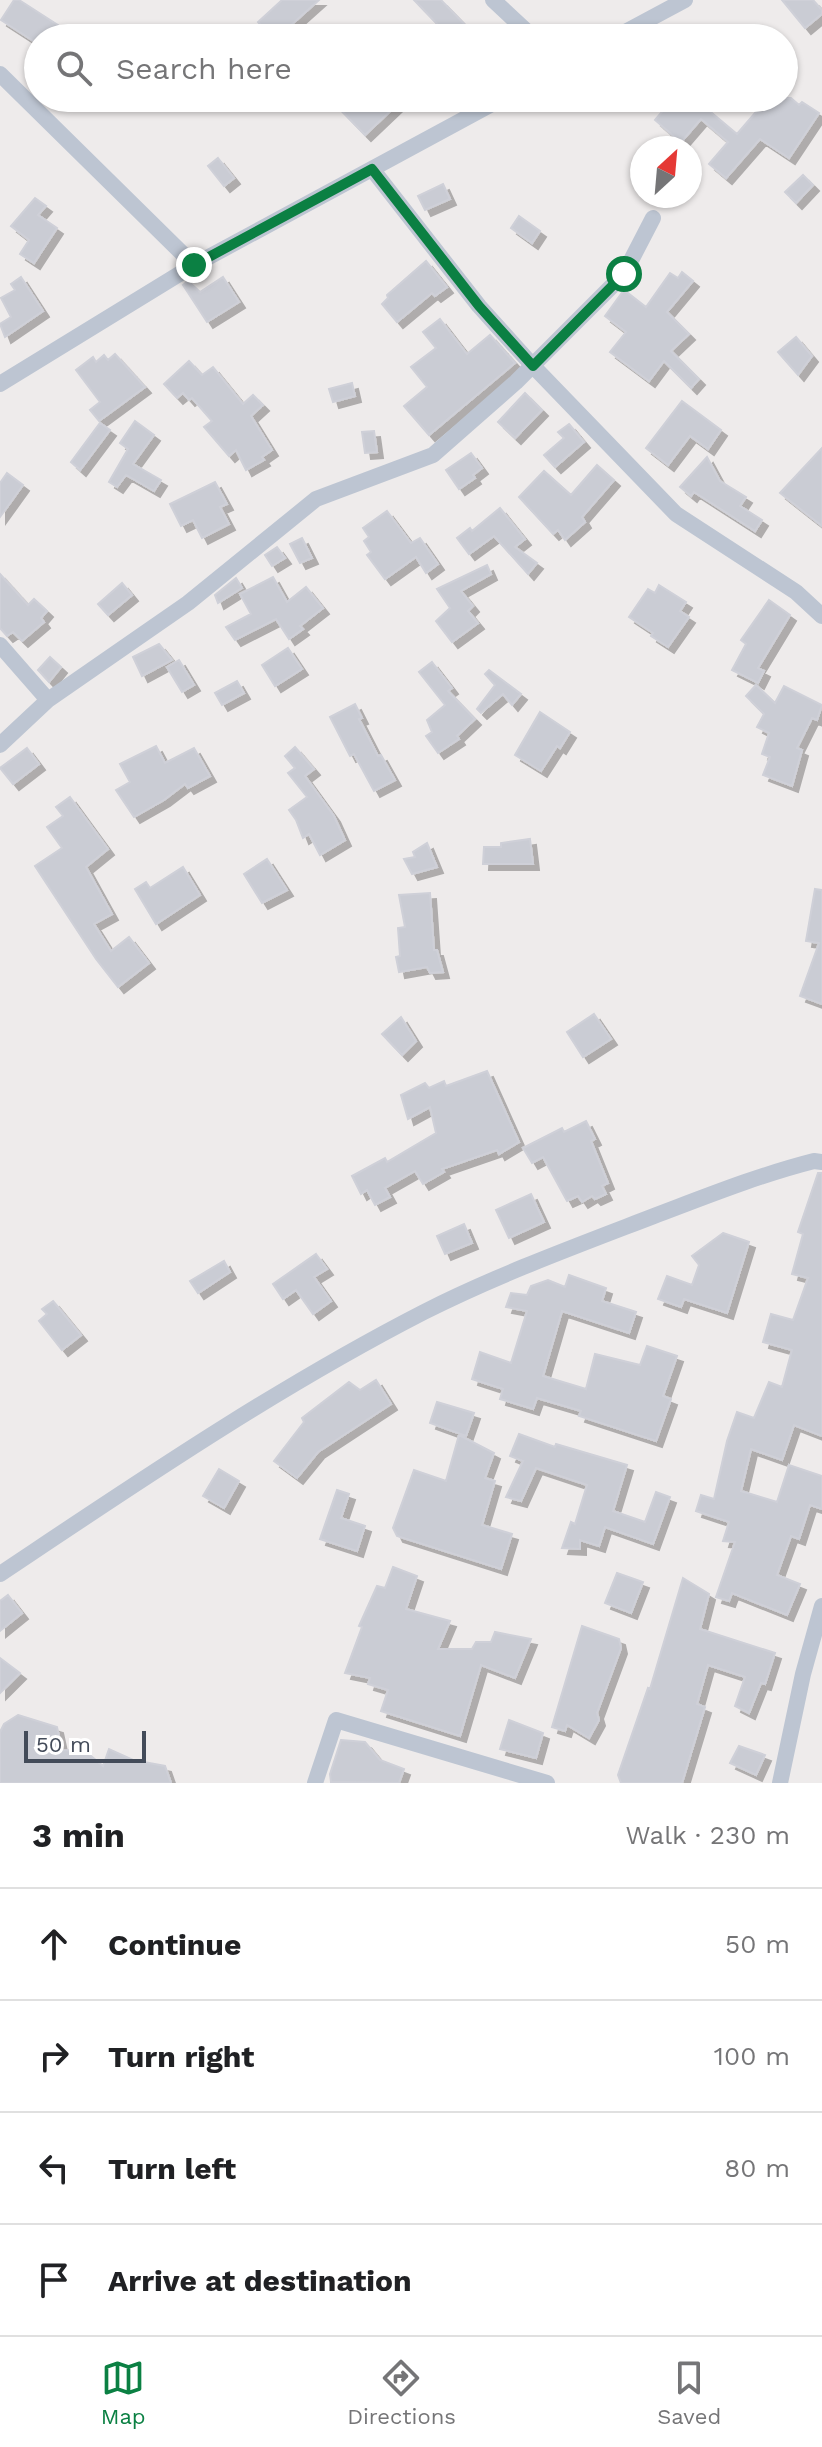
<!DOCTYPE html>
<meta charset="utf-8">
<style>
:root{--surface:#fff;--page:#f2f2f2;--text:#202124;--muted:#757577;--line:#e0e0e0;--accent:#0b8043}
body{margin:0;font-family:"Work Sans",sans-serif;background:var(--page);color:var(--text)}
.compass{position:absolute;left:630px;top:136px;width:72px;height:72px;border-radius:50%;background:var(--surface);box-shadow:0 2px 6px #0004;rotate:26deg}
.scale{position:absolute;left:24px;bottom:20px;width:122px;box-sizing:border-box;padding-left:8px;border:4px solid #434b59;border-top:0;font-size:22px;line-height:28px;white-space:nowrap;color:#434b59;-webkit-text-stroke:6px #fff;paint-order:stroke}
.stop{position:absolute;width:24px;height:24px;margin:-18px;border:6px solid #0b8043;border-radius:50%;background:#fff}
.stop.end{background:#0b8043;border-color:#fff;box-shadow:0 2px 8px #0008}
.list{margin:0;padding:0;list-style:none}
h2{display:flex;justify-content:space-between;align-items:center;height:104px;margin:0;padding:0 32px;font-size:34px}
h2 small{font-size:26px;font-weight:400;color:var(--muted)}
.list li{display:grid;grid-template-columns:52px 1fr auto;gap:24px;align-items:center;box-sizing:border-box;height:112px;padding:0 32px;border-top:2px solid var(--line)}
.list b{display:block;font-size:30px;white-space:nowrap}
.list em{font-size:26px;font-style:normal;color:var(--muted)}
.icon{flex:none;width:44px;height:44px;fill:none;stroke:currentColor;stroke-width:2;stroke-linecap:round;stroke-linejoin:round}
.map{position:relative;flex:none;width:822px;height:1783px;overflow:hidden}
.search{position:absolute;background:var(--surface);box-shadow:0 2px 6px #0004;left:24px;right:24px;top:24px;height:88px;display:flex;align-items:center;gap:20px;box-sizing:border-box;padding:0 28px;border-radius:44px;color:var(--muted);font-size:30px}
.sheet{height:552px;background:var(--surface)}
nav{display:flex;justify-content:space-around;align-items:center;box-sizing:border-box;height:112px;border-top:2px solid var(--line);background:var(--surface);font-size:22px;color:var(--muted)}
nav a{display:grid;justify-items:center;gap:4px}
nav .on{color:var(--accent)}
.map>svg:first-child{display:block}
</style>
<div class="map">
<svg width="822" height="1783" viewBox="0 0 822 1783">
<defs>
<filter id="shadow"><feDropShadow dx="6" dy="6" stdDeviation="0" flood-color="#0004"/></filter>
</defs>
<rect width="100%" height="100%" fill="#eeebeb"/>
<path fill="#caccd4" stroke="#cfd0d8" stroke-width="2" filter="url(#shadow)" d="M14,0H19L78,38H38V44L1,20Z
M282,0H319L290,26L301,38H273L258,22Z
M414,0H441L478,38H434L443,30Z
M782,0H813L822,10V14L805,28Z
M329,98H359L364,104L371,98H404L365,135Z
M674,98H694L737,134L768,98H791L799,105L802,102L819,113L789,158L760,139L726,178L709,164L728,142L701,119L683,140H678L655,120Z
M218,158L234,178L224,186L208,166Z
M803,175L813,185L796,203L785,192Z
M443,184L450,199L425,210L418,196Z
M35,198L46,206L38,215L57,228L34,263L20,254L29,240L11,226Z
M519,216L540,231L532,243L511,228Z
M426,261L447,287L435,296L432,293L397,322L382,304L388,298L387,295Z
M682,272L693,281L667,312L689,334L671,351L699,379L691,388L664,361L649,381L610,352L626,332L605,316L624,290L646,307L670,273L678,278Z
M21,277L43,311L5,337L0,324L11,317L1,298L15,290L11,284Z
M223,277L239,302L207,322L183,285L188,281L200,292Z
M440,319L467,354L490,335L515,363L429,435L404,406L427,387L411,367L436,348L423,332Z
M796,337L812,356L798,375L778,352Z
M115,354L145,387L99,421L90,410L100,402L76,370L93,357L96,362L104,355L108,360Z
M189,361L202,375L213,367L243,404L253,395L263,405L251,416L272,450L262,457L264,460L246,470L236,450L229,456L204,427L212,421L192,398L189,400L183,393L177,398L164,384Z
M352,383L355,396L333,402L329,389Z
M525,393L542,410L515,438L498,422Z
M682,401L721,430L708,449L690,436L668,465L646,448Z
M135,421L154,435L133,464L161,480L154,491L126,475L117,487L109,482L128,449L120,443Z
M100,423L110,430L80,470L71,462Z
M569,424L584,442L555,467L544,455L564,438L558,432Z
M374,431L377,452L365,453L362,432Z
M822,448V526L780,493Z
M471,453L482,468L473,475L475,478L459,489L446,470Z
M707,457L720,481L746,497L740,506L762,520L755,531L694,492L691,496L680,487Z
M597,465L614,480L582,517L585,522L565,540L558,530L553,534L519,497L544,471L571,495Z
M7,473L23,485L0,517V483Z
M215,482L227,504L220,507L229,524L202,538L193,520L181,526L170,504Z
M500,508L525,539L515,547L537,563L528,574L494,536L469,554L457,538L470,528L472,531Z
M387,511L411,543L420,538L438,564L426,573L416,557L385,579L367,555L371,552L364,541L369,537L363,528Z
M302,538L312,558L300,563L290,544Z
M277,547L285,558L272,566L265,555Z
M487,565L491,574L461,591L473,606L468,611L478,623L452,642L436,621L450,608L437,589Z
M0,574L28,605L34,599L47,611L41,618L44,622L22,641L13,632L7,636L0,628Z
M273,577L287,602L306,587L323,608L300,626L303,629L289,639L276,619L235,640L226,627L251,614L240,594Z
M236,578L242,588L218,603L215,595Z
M122,583L132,595L108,615L98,604Z
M659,585L686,602L680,611L689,617L668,647L651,636L653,633L629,617L648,589L655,593Z
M769,600L790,615L758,668L764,671L758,683L732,670L746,644L741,640Z
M159,644L172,660L142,676L133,657Z
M288,648L302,669L275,686L262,665Z
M50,657L61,667L49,682L38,670Z
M179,660L194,685L182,692L167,667Z
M432,662L452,688L448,691L475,719L457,736L459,739L438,753L426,736L432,732L427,720L445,705L419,672Z
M489,670L521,694L512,705L503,694L481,713L477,709L495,685L485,674Z
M237,681L244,693L222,705L215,693Z
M756,685L775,703L784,686L822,705L817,720L812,718L797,748L802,750L792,786L763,775L770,757L762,754L769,733L757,727L764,714L746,696Z
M355,704L362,718L359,719L378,756L381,755L395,780L374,791L354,754L350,756L330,717Z
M540,712L570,732L560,748L557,746L541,771L515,755Z
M156,746L165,763L194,748L210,776L188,788L185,784L164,800L134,817L116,790L130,782L120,764Z
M295,747L314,769L305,776L334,816L345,840L320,855L309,834L303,838L296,820L289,810L307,797L288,773L295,768L285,756Z
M27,748L39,764L13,784L0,768Z
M70,797L108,849L86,867L112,914L94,924L111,951L129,937L149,963L118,987L96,959L35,866L62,848L47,827L63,816L56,807Z
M530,839L533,864H483L484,847H501V843Z
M427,843L437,867L412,874L404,859L415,857L413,852Z
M267,859L287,890L262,903L244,874Z
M183,867L200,895L156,924L135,889L146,882L150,888Z
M815,889L822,890V1004L800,996L819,943L806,941Z
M430,893L434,950H437L443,972L430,973L427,967L399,972L396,957L400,956L398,928L405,927L399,895Z
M594,1014L611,1039L583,1057L567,1032Z
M401,1017L416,1041L402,1055L382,1034Z
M487,1071L519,1142L499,1154L497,1150L442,1169L444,1172L423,1184L415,1171L385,1188L390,1197L375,1205L367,1190L361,1194L352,1176L385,1158L387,1162L436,1133L430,1107L408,1119L401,1095L425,1083L429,1088L444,1081L446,1086Z
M586,1121L595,1139L591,1141L608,1183L602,1186L606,1194L595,1199L592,1196L582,1202L578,1196L567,1201L543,1157L532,1163L523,1148L562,1128L564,1132Z
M818,1173H822V1436L794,1425L782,1460L751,1449L741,1491L777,1502L789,1465L822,1476V1509L810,1505L799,1539L791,1536L777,1575L800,1584L787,1615L732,1593L729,1601L716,1597L735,1542L723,1541L729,1522L696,1511L701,1495L714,1499L727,1441L737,1412L754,1418L769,1382L782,1387L792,1350L763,1342L771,1314L793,1320L808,1278L792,1274L803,1234L798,1232Z
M531,1194L544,1222L509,1238L496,1210Z
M464,1224L472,1243L445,1254L437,1236Z
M723,1233L749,1242L727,1313L684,1299L681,1307L658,1299L667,1276L692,1285L699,1265L692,1256Z
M316,1254L327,1269L314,1277L331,1301L313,1314L296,1290L283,1299L273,1284Z
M224,1261L230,1272L198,1293L190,1281Z
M569,1275L606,1288L602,1301L636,1312L629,1333L562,1311L543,1376L586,1389L595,1354L640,1365L647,1346L677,1356L663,1396L671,1399L656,1441L579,1416L581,1411L537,1398L533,1409L500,1399L503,1389L472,1379L480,1352L511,1363L527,1311L506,1307L511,1293L527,1295L531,1286L548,1280L565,1287Z
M53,1301L81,1335L62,1350L39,1321L47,1314L42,1309Z
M376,1380L391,1404L318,1452L297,1478L274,1461L304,1422L302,1418L349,1382L360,1390Z
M437,1402L474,1413L466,1436L430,1423Z
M519,1434L555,1447L556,1444L627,1465L613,1511L645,1522L656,1492L670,1497L653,1544L605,1527L599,1546L580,1540V1549L562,1548L571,1522L575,1524L587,1485L536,1468L521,1501L506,1497L523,1461L510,1456Z
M459,1435L494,1453L485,1478L495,1481L482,1525L512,1534L501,1569L397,1536L393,1528L414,1470L446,1481Z
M219,1469L239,1481L224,1508L203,1496Z
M337,1490L349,1494L341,1518L365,1526L357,1551L320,1539Z
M393,1567L417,1576L406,1609L450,1621L438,1649H472L476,1642H491L495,1632L531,1639L515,1678L481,1665L460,1736L381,1711L388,1690L368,1684L370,1678L345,1673L362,1627L359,1626L377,1586L385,1588Z
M617,1573L643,1582L631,1613L605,1603Z
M683,1578L709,1594L700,1629L775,1653L765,1684L761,1683L749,1713L735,1706L745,1677L708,1665L697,1704L705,1707L682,1783H621L618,1775L648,1688L650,1689Z
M8,1595L22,1613L0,1631V1601Z
M582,1626L619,1639L621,1648L597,1713L599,1720L589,1738L567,1725L565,1731L552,1727Z
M0,1658L20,1673L0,1693Z
M18,1715L57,1727L62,1750L85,1751L103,1766L109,1749L133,1760L165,1766L171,1783H0V1732L4,1724Z
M509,1720L543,1733L536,1758L500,1749Z
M341,1740L365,1742L380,1760L404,1769L399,1783L331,1782L330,1774Z
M739,1746L765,1755L756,1775L730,1763Z"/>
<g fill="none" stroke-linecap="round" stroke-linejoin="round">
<path stroke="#bdc5d2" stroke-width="16" d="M493,0L534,38
M614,38L685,0
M0,74L194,265
M372,169L479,306L533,366L676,514L796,592L822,616
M0,384L194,265L503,98
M0,645L48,700
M0,745L48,700L188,603L316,499L433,455L516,382L624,274L653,218
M0,1574C138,1482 276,1388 424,1312C497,1275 576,1246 654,1216C707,1196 759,1175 814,1161L822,1162
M315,1783L336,1720L547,1783
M780,1783L803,1674L822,1606"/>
</g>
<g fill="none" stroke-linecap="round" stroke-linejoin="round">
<path stroke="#0b8043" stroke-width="10" d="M194,265L372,169L479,306L533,366L624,274"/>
</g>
</svg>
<svg class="compass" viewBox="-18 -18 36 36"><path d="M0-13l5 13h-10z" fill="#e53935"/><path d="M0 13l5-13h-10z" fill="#757577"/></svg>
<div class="scale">50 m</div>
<div class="stop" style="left:624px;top:274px"></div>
<div class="stop end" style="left:194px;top:265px"></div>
<div class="search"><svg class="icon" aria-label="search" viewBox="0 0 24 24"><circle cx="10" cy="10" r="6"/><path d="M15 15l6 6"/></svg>Search here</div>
</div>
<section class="sheet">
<h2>3 min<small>Walk · 230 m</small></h2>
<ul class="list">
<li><svg class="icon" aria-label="ahead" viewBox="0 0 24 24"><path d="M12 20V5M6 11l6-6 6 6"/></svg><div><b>Continue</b></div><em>50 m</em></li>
<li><svg class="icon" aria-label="right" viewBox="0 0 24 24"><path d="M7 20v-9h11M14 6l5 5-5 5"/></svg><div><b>Turn right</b></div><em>100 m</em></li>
<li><svg class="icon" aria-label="left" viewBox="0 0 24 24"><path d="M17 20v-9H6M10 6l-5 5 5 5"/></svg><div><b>Turn left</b></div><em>80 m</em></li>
<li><svg class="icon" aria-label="arrive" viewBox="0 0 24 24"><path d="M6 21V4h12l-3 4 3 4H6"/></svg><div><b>Arrive at destination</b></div></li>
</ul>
</section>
<nav>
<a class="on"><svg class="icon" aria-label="map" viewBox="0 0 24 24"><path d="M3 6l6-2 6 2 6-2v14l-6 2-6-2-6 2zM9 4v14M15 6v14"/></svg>Map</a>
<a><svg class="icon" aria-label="directions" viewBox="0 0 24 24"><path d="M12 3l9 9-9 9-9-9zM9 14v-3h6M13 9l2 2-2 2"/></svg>Directions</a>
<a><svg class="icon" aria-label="saved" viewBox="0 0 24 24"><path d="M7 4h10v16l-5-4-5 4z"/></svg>Saved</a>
</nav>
